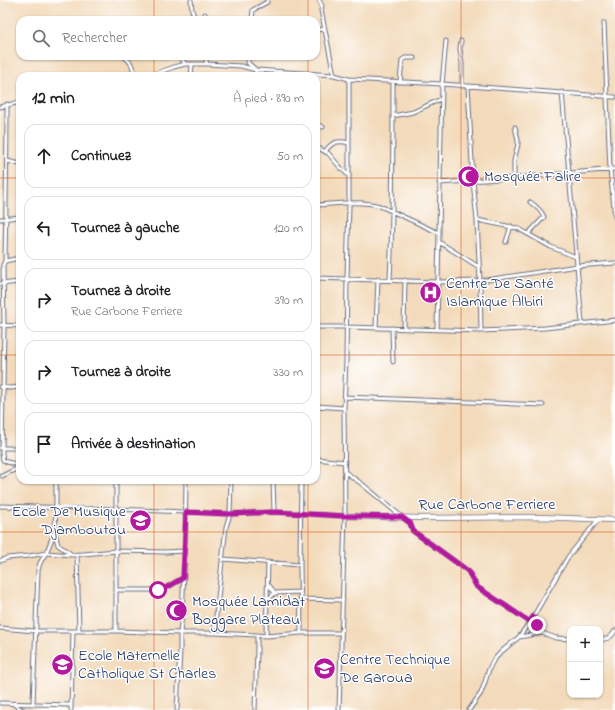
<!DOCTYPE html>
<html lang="fr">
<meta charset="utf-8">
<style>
:root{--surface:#fff;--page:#f6f6f6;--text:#202124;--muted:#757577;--line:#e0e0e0}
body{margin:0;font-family:"Indie Flower",sans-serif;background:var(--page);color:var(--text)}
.controls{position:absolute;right:12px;bottom:12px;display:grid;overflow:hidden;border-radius:8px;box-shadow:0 1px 3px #0004}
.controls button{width:36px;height:36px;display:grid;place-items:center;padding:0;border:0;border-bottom:1px solid var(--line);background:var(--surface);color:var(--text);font:20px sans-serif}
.stop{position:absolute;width:12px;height:12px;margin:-9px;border:3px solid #b5179e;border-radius:50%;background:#fff}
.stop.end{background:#b5179e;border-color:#fff;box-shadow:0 1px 4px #0008}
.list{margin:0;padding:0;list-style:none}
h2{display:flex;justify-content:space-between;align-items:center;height:52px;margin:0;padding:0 16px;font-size:17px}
h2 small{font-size:13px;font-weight:400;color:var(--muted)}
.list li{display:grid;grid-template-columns:26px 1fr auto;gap:12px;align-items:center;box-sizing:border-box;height:64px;margin:0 8px 8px;padding:0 8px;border:1px solid var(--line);border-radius:12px}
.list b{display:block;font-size:15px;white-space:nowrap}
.list p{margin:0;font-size:13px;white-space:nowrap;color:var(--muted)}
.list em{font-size:13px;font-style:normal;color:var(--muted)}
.icon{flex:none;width:22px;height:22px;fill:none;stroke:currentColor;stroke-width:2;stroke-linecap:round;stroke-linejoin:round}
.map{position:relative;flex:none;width:615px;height:710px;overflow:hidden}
.search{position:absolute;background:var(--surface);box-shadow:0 1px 3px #0004;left:16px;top:16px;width:304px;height:44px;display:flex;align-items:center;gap:10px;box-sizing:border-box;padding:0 14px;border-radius:12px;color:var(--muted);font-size:15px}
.panel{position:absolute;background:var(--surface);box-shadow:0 1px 3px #0004;left:16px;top:72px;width:304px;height:412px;border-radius:12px}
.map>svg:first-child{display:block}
</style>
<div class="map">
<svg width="615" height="710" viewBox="0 0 615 710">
<rect width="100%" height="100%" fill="#fff"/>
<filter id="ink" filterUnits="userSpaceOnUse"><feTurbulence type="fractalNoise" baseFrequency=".025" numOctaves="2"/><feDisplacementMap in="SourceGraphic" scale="8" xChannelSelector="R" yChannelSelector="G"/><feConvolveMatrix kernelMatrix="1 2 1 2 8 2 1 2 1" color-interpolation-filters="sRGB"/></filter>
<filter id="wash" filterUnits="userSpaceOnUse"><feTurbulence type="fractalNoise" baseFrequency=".012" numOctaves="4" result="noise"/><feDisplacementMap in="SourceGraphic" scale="16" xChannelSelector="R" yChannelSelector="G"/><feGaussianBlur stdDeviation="0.9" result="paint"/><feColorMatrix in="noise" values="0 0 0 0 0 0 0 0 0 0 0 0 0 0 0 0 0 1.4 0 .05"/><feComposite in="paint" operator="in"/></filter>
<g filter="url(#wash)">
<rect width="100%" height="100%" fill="#f3daba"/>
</g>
<g filter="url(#ink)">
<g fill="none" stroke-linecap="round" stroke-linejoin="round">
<defs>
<path id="street" d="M191,0L192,10L195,20
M319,0L322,6L321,10L334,75
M205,14L207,20
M252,20L253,10L267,2V0
M604,23L610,169L615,217
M316,30L325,29
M461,41L460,49L462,63V86
M123,56C132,62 132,66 135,76
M180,56L185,64
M205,56L207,64
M248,56V63L256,70L255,76
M148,76L174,67L185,64H207L241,66L256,70L334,75L349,79L442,84L615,97
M191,76L192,65
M400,82L402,60L405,58H414
M468,86L473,181L477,220L480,281L481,331
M562,92L582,323
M7,104C7,157 6,208 5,261L3,265L4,325L2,454L3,460L7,462L20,465
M0,107L20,102
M393,116L413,112L441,99
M316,124L323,127
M316,147L328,153L339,166L349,176
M325,152C331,142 338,140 349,143
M7,161L20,164
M514,178V161L518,144V140L515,127
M439,183L514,178L615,169
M316,205C337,204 360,200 380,206L439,233
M0,219L20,217
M477,220L517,228L551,247L576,257
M528,234L544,217C541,210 536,206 530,202
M439,242L479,267
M506,242L511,226
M5,261L20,258
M316,278L438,282L480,281L577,266L615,263
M390,280C393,214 393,147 393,81
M0,284L20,282
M0,325L20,326
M316,327H347L481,331L545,328L615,320
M376,328L378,279
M392,328L393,362
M404,329L405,280
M437,330L442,84L446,41
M0,387L10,388L20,387
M345,397L543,405
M316,406L344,408
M0,448H20
M316,459L345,462
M345,472L362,484L402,517L410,523L413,531L468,571L477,587L530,622
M2,476L20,467
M273,480L274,512
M0,506L116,509L230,514L274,512L345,516
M55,533L58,545L71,554
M77,554L79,631
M222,559L300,565
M0,561L7,558L29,556L46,553L72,555L116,551L165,552L185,551
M268,584L275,593
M116,590H158L164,589L183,578
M301,599L343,600
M267,600L275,593L300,592
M533,617L537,625L542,633
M0,628L35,631H116L180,633H214L257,635V650L255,710
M116,631V480
M214,633L226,527L230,514L231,480
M301,633L300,565L301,480
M257,635L266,636L301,633H341
M266,636L268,562
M519,637L542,633L556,638L570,639
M600,639C607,640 612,637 615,631
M0,703L71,705
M33,703L38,570L40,563L47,551L55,531L56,508V480
M13,704L23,710
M71,710L73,631
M177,710L180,650V633L182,614L185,551L186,480
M339,710L345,516L344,408L346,360L347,278L349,204V79
M469,710L481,693L485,682L489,669L493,661L501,652L519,637L533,617L568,557L598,520"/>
<path id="secondary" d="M345,516L419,518L540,517L615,520"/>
</defs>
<use href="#street" stroke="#676b7e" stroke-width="5"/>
<use href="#secondary" stroke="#676b7e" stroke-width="6"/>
<use href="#street" stroke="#fff" stroke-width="3"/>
<use href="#secondary" stroke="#fff" stroke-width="4.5"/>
</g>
</g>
<g fill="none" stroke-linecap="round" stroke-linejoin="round" filter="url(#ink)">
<path stroke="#b5179e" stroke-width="5" d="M158,590L164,589L183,578L186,512L230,514L274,512L344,516L402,517L410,523L413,531L468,571L477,587L530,622L533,617L537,625"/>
</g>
<path fill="none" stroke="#d45514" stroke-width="1" stroke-opacity="0.55" d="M154,0V20M308,0V20M461,0V710M154,56V76M308,56V76M0,178H20M316,178H615M0,355H20M316,355H615M154,480V710M308,480V710M0,532H615"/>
<defs>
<symbol id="mosque-disc" viewBox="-11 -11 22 22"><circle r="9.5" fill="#b5179e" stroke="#fff"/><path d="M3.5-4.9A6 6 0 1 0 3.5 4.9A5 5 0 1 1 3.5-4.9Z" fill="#fff"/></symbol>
<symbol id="hospital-disc" viewBox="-11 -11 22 22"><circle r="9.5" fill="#b5179e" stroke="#fff"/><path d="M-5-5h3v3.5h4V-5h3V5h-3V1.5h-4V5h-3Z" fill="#fff"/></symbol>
<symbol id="university-disc" viewBox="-11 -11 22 22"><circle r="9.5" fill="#b5179e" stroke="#fff"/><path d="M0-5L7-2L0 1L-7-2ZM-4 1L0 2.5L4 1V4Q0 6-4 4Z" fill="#fff"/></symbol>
<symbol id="school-disc" viewBox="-11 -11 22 22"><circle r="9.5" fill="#b5179e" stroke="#fff"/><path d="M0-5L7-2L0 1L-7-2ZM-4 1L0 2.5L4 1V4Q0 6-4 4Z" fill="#fff"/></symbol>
</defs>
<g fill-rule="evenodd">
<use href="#mosque-disc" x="456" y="164" width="25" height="25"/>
<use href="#hospital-disc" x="418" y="280" width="25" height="25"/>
<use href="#university-disc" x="128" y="508" width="25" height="25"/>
<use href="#mosque-disc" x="164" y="598" width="25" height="25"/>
<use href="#school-disc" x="50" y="652" width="25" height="25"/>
<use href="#university-disc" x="312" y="656" width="25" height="25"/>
</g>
<g text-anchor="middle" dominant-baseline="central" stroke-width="3" stroke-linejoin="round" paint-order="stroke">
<g font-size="16" fill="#1b2f5e" stroke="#fff" text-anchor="start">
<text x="484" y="177">Mosquée Falire</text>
<text x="446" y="284">Centre De Santé<tspan x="446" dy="18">Islamique Albiri</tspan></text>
<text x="126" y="512" text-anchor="end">Ecole De Musique<tspan x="126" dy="18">Djamboutou</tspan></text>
<text x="192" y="602">Mosquée Lamidat<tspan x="192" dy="18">Boggare Plateau</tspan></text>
<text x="78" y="656">Ecole Maternelle<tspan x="78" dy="18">Catholique St Charles</tspan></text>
<text x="340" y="660">Centre Technique<tspan x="340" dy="18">De Garoua</tspan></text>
</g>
<g font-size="16" fill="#1b2f5e" stroke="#fff">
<text x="487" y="505">Rue Carbone Ferriere</text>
</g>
</g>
</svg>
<div class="controls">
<button>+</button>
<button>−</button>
</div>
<div class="stop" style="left:158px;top:590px"></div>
<div class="stop end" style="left:537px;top:625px"></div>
<div class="search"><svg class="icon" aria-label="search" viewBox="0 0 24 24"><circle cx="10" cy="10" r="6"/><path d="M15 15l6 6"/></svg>Rechercher</div>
<section class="panel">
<h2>12 min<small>À pied · 890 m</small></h2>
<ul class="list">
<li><svg class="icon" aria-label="ahead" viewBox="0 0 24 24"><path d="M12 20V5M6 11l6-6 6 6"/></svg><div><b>Continuez</b></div><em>50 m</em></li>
<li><svg class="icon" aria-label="left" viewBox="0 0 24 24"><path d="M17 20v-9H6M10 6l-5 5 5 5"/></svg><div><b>Tournez à gauche</b></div><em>120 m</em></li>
<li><svg class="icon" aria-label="right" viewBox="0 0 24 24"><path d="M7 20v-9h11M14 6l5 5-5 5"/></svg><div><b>Tournez à droite</b><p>Rue Carbone Ferriere</p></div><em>390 m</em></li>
<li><svg class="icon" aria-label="right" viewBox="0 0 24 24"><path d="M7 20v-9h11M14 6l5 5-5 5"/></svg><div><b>Tournez à droite</b></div><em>330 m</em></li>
<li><svg class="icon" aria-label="arrive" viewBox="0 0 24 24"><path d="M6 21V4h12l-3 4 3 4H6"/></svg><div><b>Arrivée à destination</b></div></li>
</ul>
</section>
</div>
